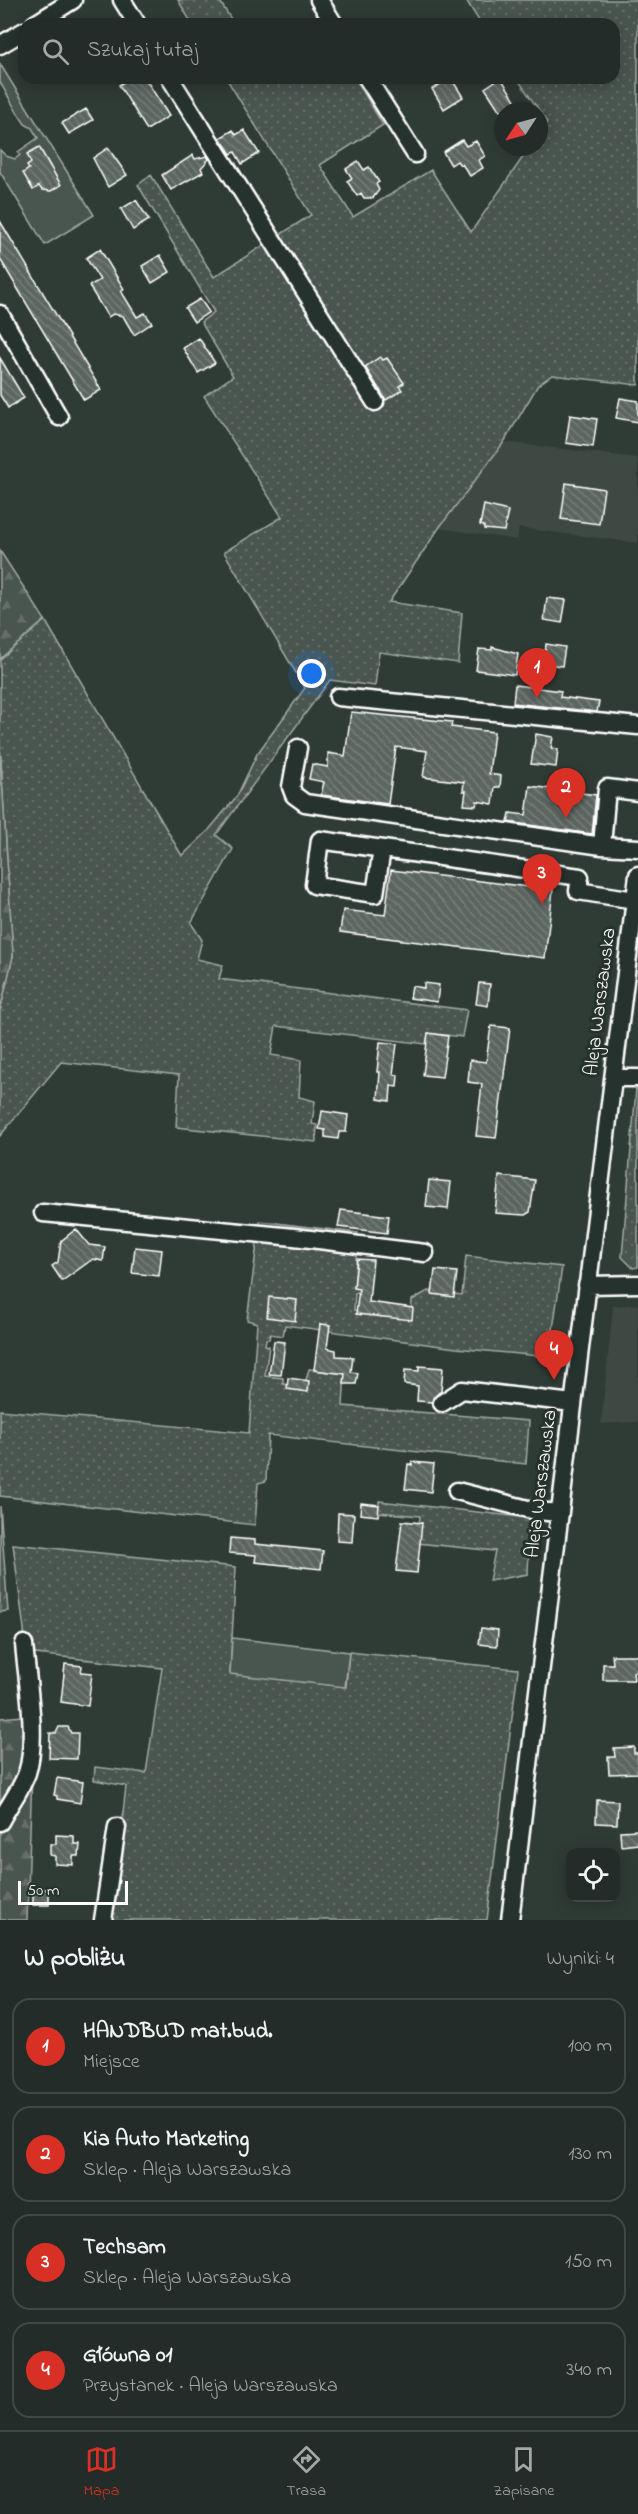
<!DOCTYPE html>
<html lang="pl">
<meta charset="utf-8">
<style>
:root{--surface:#232c28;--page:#2f3834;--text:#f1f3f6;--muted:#a3a7a8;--line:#404845;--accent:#d93025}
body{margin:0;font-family:"Indie Flower",sans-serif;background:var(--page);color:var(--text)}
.controls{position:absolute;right:18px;bottom:18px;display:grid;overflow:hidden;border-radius:12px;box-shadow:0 3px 15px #0003}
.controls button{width:54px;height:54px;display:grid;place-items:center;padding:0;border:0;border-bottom:2px solid var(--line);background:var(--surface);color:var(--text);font:30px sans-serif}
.compass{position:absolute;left:494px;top:102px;width:54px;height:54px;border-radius:50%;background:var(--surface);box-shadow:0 3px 15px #0003;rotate:234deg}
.scale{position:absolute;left:18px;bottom:15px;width:110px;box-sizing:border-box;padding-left:6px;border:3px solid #fff;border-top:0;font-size:16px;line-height:21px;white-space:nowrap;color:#fff;-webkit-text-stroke:4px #26332d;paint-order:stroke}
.you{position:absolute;left:312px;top:674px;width:21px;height:21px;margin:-15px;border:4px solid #fff;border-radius:50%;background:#1a73e8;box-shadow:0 0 0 9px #1a73e833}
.badge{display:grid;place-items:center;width:39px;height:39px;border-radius:50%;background:var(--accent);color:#fff;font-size:20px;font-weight:700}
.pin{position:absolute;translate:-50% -50px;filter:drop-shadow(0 2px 3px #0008)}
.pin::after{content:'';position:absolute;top:32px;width:21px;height:18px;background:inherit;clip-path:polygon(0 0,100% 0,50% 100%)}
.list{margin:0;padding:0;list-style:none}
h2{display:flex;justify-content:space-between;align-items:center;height:78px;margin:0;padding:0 24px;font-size:26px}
h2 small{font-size:20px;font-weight:400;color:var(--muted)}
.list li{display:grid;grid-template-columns:39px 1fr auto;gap:18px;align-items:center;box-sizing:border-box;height:96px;margin:0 12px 12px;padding:0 12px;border:2px solid var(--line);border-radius:18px}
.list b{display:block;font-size:22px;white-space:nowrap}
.list p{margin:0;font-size:20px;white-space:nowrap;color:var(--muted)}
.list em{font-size:20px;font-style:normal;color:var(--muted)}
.icon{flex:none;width:33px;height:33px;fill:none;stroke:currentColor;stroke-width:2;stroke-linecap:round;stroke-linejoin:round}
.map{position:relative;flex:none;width:638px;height:1920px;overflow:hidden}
.search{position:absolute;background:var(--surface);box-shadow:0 3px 15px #0003;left:18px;right:18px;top:18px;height:66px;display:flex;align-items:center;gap:15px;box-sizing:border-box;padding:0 21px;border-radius:18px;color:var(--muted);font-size:22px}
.sheet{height:510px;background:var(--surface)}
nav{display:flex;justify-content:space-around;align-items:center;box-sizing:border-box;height:84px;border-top:2px solid var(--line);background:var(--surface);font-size:16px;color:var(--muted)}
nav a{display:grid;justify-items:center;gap:3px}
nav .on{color:var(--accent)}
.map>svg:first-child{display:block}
</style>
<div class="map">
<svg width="638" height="1920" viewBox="0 0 638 1920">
<defs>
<pattern id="grass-dots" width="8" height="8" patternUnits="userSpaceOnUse" patternTransform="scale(1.5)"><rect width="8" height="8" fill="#4a544f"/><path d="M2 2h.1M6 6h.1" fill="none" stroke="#656e69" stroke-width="1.8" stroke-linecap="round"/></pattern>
<pattern id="forest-firs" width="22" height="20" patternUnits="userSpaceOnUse" patternTransform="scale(1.5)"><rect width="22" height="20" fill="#4a544f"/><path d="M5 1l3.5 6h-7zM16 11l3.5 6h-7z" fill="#656e69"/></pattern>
<pattern id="building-back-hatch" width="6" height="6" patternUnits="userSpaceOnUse" patternTransform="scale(1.5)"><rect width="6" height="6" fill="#5b6661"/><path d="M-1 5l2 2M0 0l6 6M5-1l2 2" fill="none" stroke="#747d79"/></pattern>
</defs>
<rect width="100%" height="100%" fill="#2f3b35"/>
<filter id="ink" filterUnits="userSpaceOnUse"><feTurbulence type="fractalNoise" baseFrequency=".0167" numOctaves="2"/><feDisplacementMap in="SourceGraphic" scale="12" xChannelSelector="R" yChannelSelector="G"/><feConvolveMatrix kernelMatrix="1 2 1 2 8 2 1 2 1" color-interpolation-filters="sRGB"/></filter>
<g filter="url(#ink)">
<path fill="#3c4842" d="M504,442L638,458V543L519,528L517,540L439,528Z
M638,1304V1422L601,1424L613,1306Z"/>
<path fill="url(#grass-dots)" stroke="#a4aaa7" stroke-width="1.5" d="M178,0H219L234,24H192Z
M466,0H638V385L552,375L538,385L504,442L439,528L389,602L462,613L458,663L379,652L375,686L330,680L216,835L233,849L191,923L202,940L197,959L223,965L219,979L467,1010L462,1037L428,1033L426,1044L276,1026L271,1055L301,1060L299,1097L315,1101L312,1124L317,1125L316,1142L176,1127L179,1075L61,1062L0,1136V1011L13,956L0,746V659L45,620L182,856L208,831L237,796L257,754L305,688L224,552L282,517L204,396L233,376L201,322L214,312L138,185L151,175L214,277L311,215L226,78H355L383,125L320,165L353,217L431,170L471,232L530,147H539V134L547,122L517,78H614V24H481Z
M636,1089L638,1090V1267L633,1268L622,1257Z
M260,1221L358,1233L354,1288L370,1290L367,1294L355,1293L354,1310L411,1315L412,1300L428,1291L462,1295L466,1256L562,1267L549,1357L456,1348L285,1325L283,1336L270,1334L269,1339H266L265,1345L269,1346L265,1376L283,1378V1384L304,1387L309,1369L345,1372L343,1406L529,1421L526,1464L268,1435L266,1481L258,1483L255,1525L0,1496V1410L249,1433L257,1323L247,1320Z
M379,1501L530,1518L528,1574L489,1581L495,1551L417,1543L420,1516L378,1512Z
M13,1544L236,1567L230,1673L346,1687L349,1652L518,1669L487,1920H111L126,1786L94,1780L95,1767L146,1773L162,1668L27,1653Z"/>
<path fill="url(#forest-firs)" stroke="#a4aaa7" stroke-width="1.5" d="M0,551L45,620L0,659Z
M0,746L13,956L0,1011Z
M0,1506L8,1611L0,1612Z
M34,1715L27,1920H0V1718Z"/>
<path fill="#4a544f" stroke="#a4aaa7" stroke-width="1.5" d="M0,64L94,215L45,245L0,172V150L6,156L15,159L20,155L18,152L38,138L32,128L25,124L17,112L0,82Z
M232,1638L349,1652L345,1687L230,1674Z"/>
<path fill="url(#building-back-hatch)" stroke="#fff" stroke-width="1.5" d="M130,78H145L169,116L147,130L119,85Z
M451,78L463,97L444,109L432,89Z
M500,78H501L522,111H500L485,88Z
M86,109L93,120L69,134L62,123Z
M233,130L236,135L244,130L259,153L242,164L235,152L231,154L220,138Z
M462,140L466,146L476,141L485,156L479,160L483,168L470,176L462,164L460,165L457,161L451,165L443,152Z
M39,147L61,185L51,191L42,190L39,186L33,190L23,173L29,169L27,166L31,163L27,154Z
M108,148L127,175L108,187L93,158Z
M193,155L195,159L207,156L209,159L201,168L203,172L171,190L162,175Z
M358,161L364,170L369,167L379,182L376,184L379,190L373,198H364L361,193L357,196L347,181L352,178L346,169Z
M136,200L149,220L133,230L121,209Z
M0,221L101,390L84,400L0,259Z
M100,249L124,289L121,291L137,317L145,313L152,323L134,335L123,316L113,314L108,317L89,286L100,280L86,258Z
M160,255L170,272L152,283L142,266Z
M200,299L209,312L194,322L185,308Z
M199,338L215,363L198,373L183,348Z
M380,357L383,360L387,358L404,383L399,386L402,390L386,400L365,367Z
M0,358L24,398L8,408L0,395Z
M620,398L638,401V422L616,418Z
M570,415L597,419L593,447L566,443Z
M566,483L604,489L599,524L561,519Z
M484,505L508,511L504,531L484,529V526L480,525Z
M547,598L566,600L562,623L544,620Z
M546,644L565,647L562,666L544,664Z
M492,647L518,654L515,675L476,670L479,649L492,650Z
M515,685L561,691L560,697L599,702L597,712L513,703Z
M351,712L452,722L451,727L494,732L489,774L501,776L500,787H495L493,804L477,801L476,806L464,805L466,791H463L464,782L423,777L427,751L396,747L388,804L321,795L324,782L309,779L312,764L328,767V753L345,756Z
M536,734L553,737L551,748L558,749L556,767L531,764Z
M530,786L596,795L592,834L508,822L510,813L526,815Z
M391,870L553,890L545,958L340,932L343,910L385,915Z
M424,983L439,985L437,1002L410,998L412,986L424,988Z
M479,983L490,984L488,1006L476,1004Z
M491,1026L510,1028L496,1138L476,1136L482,1084L468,1082L470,1060L486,1062Z
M428,1033L448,1036L442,1077L423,1075Z
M380,1042L397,1044L393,1074L398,1075L397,1087L391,1086L390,1101L378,1099L380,1072H377Z
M322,1111L348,1115L346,1132H339L338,1139L325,1137V1130L319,1129Z
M499,1176L535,1180L530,1212L525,1215L495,1213Z
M429,1180L451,1182L448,1209L426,1207Z
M341,1210L389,1216L387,1233L338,1227Z
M76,1229L89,1245L105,1247L103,1261L93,1259L62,1281L52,1266L58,1262L61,1241Z
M135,1247L162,1250L159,1276L132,1273Z
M357,1259L373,1260L369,1302L413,1308L412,1320L356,1314L359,1289L354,1288Z
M435,1270L457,1272L454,1297L432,1294Z
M269,1297L297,1300L295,1321L267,1317Z
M320,1324L330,1325L327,1348L336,1350V1356L353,1357L351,1372L358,1373L356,1384H344L345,1374L314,1370Z
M274,1341L285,1342L281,1375L269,1374Z
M419,1366L443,1368L441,1391L433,1398L432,1402L417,1401L418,1386L404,1384L405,1370L419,1371Z
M288,1378L309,1381L308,1392L287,1389Z
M412,1462L434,1464L431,1492L405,1489L408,1464L412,1465Z
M361,1503L379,1505L378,1516L360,1514Z
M338,1513L354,1514L352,1542L337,1541Z
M402,1521L422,1523L417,1573L396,1571Z
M230,1538L255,1540V1544L323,1551L321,1569L255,1562L256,1555L229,1553Z
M481,1628L498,1630L497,1646L479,1644Z
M612,1655H638V1672H633L634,1680H603V1664H613Z
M65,1664L82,1666L81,1672L92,1673L88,1706L61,1702Z
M59,1727H68L71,1733H78L77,1759L49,1758L50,1733H56Z
M634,1747V1753H638V1773L609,1774L608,1757H615L614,1748Z
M57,1778L83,1782L80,1803L57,1799V1796L54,1795Z
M597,1800L618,1801L617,1824L596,1823Z
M638,1830V1844L621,1846L620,1831Z
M56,1835L74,1836V1844H80L79,1856H73V1865L55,1864V1856L50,1855V1844H56Z
M33,1889H49V1905H33Z"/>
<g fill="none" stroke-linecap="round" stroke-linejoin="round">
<defs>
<path id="minor" d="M122,0L137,24
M319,0L334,24
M35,24L73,0
M0,45L24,31
M170,78L375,402
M367,78L415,154
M0,314L59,417
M338,697L638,726
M298,748L291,787L294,795L305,803L602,846L638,848
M602,846L607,788L638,792
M382,849L375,894L314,885L320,840L580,877L578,891L635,900
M613,1078H638
M43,1213L294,1237L425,1253
M587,1285L638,1284
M442,1403L462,1390L573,1403
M457,1491L536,1511L560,1513
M0,1822C8,1806 21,1790 27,1773C38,1740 27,1680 24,1644
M103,1920L117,1827
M510,1920L638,875"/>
</defs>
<use href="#minor" stroke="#fff" stroke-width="21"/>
<use href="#minor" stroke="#26332d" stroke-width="16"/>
</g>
</g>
<g text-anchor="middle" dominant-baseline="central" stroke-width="6" stroke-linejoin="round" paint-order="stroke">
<g font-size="20" fill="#fff" stroke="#26332d">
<text transform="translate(601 1002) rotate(-83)">Aleja Warszawska</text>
<text transform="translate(542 1484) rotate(-83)">Aleja Warszawska</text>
</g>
</g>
</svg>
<div class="controls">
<button><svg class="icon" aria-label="locate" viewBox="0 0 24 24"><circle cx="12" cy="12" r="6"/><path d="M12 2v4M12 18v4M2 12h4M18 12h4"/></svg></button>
</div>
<svg class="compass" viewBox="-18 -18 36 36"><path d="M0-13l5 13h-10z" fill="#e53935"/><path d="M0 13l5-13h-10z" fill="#a3a7a8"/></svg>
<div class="scale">50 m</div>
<div class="you"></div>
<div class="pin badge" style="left:537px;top:698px">1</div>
<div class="pin badge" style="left:566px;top:818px">2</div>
<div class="pin badge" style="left:542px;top:904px">3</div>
<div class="pin badge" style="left:554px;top:1380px">4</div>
<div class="search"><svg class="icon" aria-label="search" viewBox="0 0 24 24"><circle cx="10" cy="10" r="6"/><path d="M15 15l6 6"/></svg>Szukaj tutaj</div>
</div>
<section class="sheet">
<h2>W pobliżu<small>Wyniki: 4</small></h2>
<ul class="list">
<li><span class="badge">1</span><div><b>HANDBUD mat.bud.</b><p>Miejsce</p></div><em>100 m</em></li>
<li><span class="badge">2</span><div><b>Kia Auto Marketing</b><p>Sklep · Aleja Warszawska</p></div><em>130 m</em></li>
<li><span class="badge">3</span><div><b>Techsam</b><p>Sklep · Aleja Warszawska</p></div><em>150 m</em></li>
<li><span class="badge">4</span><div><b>Główna 01</b><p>Przystanek · Aleja Warszawska</p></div><em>340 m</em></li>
</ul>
</section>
<nav>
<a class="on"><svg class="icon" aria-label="map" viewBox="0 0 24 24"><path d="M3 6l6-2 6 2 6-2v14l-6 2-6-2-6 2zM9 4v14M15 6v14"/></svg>Mapa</a>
<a><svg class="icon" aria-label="directions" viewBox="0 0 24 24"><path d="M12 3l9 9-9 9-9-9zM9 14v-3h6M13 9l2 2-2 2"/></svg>Trasa</a>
<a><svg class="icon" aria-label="saved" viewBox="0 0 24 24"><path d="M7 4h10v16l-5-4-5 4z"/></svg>Zapisane</a>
</nav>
